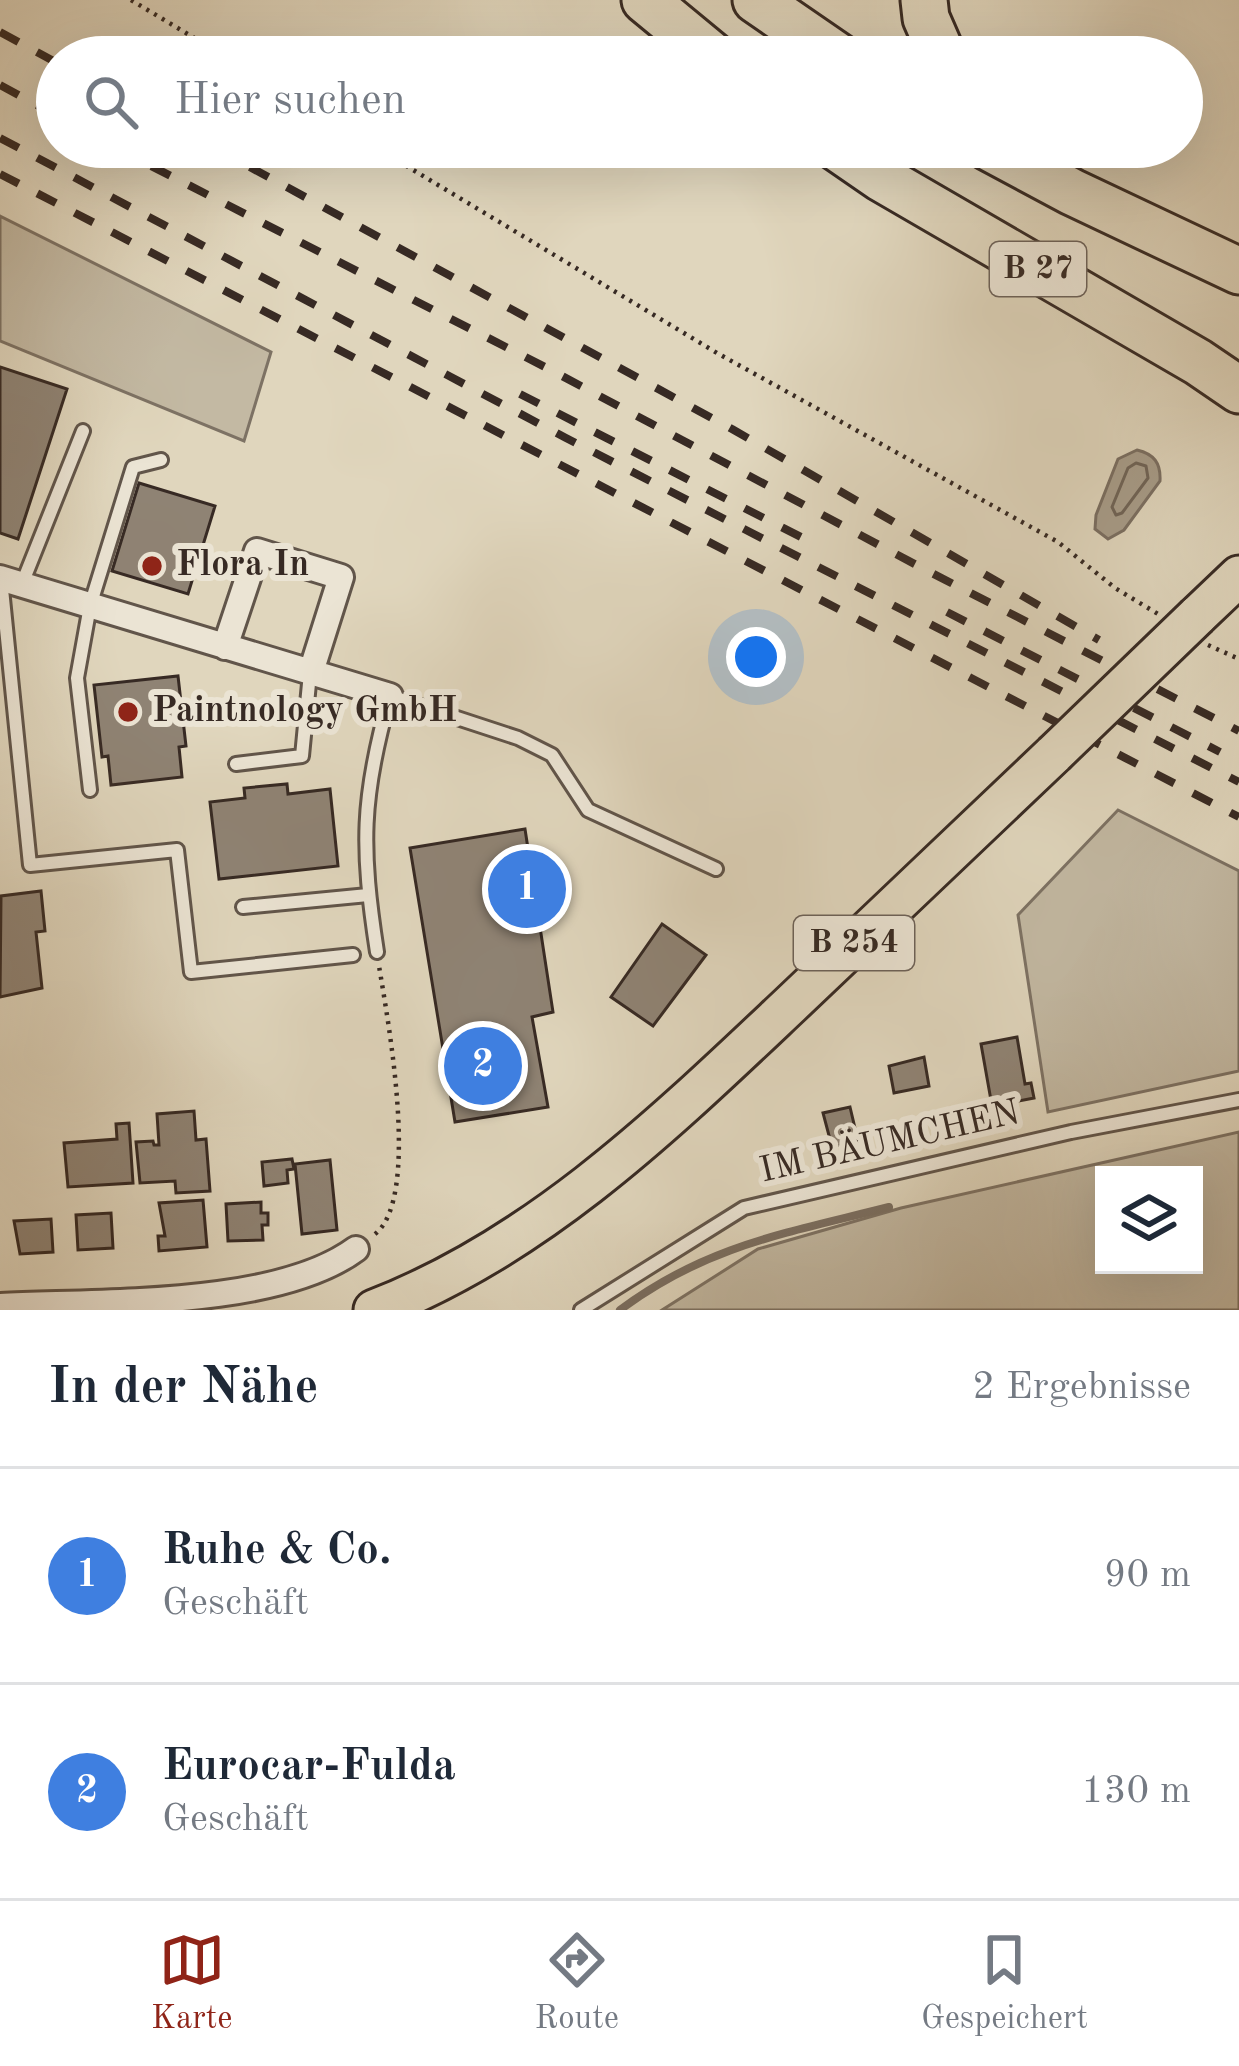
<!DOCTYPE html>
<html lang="de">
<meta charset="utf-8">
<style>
:root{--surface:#fff;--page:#f6f6f7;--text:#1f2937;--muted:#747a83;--line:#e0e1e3;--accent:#8f2418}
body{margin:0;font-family:"Old Standard TT",serif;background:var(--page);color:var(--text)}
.controls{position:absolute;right:36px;bottom:36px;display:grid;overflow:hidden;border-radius:0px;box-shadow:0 12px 48px #0002}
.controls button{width:108px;height:108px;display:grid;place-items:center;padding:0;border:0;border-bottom:3px solid var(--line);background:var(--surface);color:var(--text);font:60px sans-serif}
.you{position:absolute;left:756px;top:657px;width:42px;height:42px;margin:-30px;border:9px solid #fff;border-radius:50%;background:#1a73e8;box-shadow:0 0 0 18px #1a73e833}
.badge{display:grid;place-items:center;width:78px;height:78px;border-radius:50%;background:var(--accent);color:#fff;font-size:39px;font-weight:700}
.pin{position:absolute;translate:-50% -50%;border:6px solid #fff;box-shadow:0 3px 12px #0006}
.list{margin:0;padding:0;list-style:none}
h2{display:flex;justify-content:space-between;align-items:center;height:156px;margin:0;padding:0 48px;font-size:51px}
h2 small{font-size:39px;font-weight:400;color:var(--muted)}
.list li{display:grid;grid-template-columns:78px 1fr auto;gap:36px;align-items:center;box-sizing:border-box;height:216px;padding:0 48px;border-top:3px solid var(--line)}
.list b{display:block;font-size:45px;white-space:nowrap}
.list p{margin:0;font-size:39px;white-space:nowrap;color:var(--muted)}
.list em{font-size:39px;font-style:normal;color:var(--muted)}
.icon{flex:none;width:66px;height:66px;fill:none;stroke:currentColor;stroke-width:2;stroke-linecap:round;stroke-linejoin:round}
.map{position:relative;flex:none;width:1239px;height:1310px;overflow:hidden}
.search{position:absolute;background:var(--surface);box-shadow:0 12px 48px #0002;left:36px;right:36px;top:36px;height:132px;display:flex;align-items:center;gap:30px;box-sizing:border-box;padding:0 42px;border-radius:66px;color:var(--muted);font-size:45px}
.sheet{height:588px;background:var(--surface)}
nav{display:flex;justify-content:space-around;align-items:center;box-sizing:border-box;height:168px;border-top:3px solid var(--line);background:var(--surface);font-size:33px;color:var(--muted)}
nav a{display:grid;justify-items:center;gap:6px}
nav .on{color:var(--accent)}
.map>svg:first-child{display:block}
</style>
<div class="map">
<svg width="1239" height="1310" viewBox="0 0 1239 1310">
<rect width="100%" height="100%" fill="#e0d6bd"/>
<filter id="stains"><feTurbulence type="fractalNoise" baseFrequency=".00167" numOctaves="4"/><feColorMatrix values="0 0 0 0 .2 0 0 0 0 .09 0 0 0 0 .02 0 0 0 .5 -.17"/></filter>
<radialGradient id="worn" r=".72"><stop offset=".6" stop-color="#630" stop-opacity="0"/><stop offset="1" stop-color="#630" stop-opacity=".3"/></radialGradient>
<path fill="#c3b9a3" stroke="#7d7264" stroke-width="3" fill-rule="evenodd" d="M0,216L271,352L244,441L0,341Z
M1118,810L1239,871V1071L1048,1112L1018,915Z
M1239,1132V1310H662L758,1249L901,1208ZM1194,1175V1265H1104V1175Z"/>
<path fill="#a79c89" stroke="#7a6e61" stroke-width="3" d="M1137,450C1154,454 1161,463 1160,481L1124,530L1108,539L1095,529L1096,515L1118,459Z"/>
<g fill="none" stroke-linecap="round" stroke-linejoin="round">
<path stroke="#6f6356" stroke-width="3" d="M1136,463L1146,466L1148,478L1122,513L1116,515L1112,507L1128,468Z"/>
<path stroke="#7a6e61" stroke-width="8" d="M620,1310C707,1245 787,1233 889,1207"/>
</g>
<path fill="#8f8374" stroke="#372a24" stroke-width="3" d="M0,367L67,389L18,539L0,533Z
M139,483L215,506L188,594L112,571Z
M178,676L186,746L179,747L182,777L111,785L108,756L102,757L94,685Z
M287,784L288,794L330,789L338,866L219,879L210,802L245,798L244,788Z
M525,829L553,1012L532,1017L548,1107L455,1122L410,848Z
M41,891L45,931L36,932L42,988L0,997L1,896Z
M662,924L706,955L653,1026L611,997Z
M1017,1037L1025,1084L1031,1083L1034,1098L992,1106L981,1044Z
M924,1057L929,1086L894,1093L889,1066Z
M850,1107L858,1141L832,1147L823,1113Z
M194,1111L196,1140L206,1139L210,1191L176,1193L175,1181L140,1183L136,1142L153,1141L154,1145H159L157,1114Z
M129,1123L133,1183L68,1187L64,1143L117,1139L116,1124Z
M292,1159L294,1169L287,1170L288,1183L264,1186L262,1162Z
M330,1160L337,1230L302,1234L295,1164Z
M203,1200L207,1247L159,1251L158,1236H165L159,1203Z
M261,1202V1213H268V1225H262L263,1240L228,1241L226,1204Z
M111,1213L113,1248L78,1250L76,1215Z
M51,1219L53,1252L20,1254L14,1221Z"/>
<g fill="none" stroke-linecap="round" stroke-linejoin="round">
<defs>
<path id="lane" d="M1,579L30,865L177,850L191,972L353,955
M22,584L83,431
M236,764L302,756L310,673
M90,790L77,678L90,606L133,467L161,460
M243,907L368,895
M377,952C361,848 361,798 390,696L518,738L552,755L588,810L716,869
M581,1310L744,1208L1071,1132L1239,1100"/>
<path id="street" d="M0,578L390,696
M225,647L257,551L341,577L311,672
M0,1306C99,1301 276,1308 356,1249"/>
<path id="primary" d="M1197,616L1239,576
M374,1310C538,1247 665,1123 790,1005C878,921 966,838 1054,754"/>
<path id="highway" d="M645,0L714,57
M756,0L839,57
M924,0L926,18L943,57
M836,147L881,178L1198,362L1239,390
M988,147L1072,192L1239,271"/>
</defs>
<use href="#lane" stroke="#61554a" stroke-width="18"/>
<use href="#street" stroke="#61554a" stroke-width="30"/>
<use href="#primary" stroke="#372a24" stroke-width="45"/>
<use href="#highway" stroke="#372a24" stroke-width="51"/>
<path stroke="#372a24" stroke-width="4.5" stroke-dasharray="3 6" stroke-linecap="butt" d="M131,0L226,57
M375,147L717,353L1058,542L1115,588L1158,614
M1208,645L1239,659
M375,1234C421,1198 388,1021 379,966"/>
<use href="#lane" stroke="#ebe4d4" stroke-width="12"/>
<use href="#street" stroke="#ebe4d4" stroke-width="24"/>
<use href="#primary" stroke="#e0d6bd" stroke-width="39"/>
<use href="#highway" stroke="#e0d6bd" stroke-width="45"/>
<path stroke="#372a24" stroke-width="8" stroke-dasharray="21 21" stroke-linecap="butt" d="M0,32L57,63
M0,85L57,116
M0,138L566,438L1239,782
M114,147L547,368L924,569L1239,731
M213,147L732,429L1099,640
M0,174L1239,817
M520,394L803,538
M947,612L1220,752"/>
<defs>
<path id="primary-bridge" d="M1054,754L1197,616"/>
</defs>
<use href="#primary-bridge" stroke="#372a24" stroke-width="45" stroke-linecap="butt"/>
<use href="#primary-bridge" stroke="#e0d6bd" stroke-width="39"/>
</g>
<g fill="#8f2418" stroke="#ebe4d4" stroke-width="4.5">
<circle cx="152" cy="566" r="12"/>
<circle cx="128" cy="712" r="12"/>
</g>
<g text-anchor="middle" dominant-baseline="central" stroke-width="12" stroke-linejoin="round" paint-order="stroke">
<g fill="#ebe4d4" stroke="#6d6259" stroke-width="3">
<rect x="990" y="242" width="96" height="54" rx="9"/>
<rect x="794" y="916" width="120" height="54" rx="9"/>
</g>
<g font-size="33" font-weight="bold" fill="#372a24">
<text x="1038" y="269">B 27</text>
<text x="854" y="943">B 254</text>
</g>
<g font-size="36" font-weight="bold" fill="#372a24" stroke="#ebe4d4" text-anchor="start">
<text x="176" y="566">Flora In</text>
<text x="152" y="712">Paintnology GmbH</text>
</g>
<g font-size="36" fill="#372a24" stroke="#ebe4d4">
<text transform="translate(890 1143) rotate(-13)">IM BÄUMCHEN</text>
</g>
</g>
<rect width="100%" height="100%" filter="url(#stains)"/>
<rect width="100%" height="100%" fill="url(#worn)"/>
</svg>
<div class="controls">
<button><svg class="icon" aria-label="layers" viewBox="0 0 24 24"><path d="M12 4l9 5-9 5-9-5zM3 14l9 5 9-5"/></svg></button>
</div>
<div class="you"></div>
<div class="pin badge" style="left:527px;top:889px;background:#3f7fe0">1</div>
<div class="pin badge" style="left:483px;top:1066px;background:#3f7fe0">2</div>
<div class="search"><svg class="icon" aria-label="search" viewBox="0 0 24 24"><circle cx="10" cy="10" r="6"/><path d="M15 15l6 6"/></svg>Hier suchen</div>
</div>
<section class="sheet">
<h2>In der Nähe<small>2 Ergebnisse</small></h2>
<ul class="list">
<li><span class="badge" style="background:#3f7fe0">1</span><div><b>Ruhe &amp; Co.</b><p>Geschäft</p></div><em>90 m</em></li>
<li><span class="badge" style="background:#3f7fe0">2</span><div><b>Eurocar-Fulda</b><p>Geschäft</p></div><em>130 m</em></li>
</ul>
</section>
<nav>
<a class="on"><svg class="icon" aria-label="map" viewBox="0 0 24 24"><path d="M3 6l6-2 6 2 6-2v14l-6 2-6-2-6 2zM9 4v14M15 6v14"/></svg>Karte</a>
<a><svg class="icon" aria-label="directions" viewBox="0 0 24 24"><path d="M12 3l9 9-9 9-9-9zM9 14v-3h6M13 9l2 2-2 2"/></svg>Route</a>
<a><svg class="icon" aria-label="saved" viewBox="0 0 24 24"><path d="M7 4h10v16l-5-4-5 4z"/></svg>Gespeichert</a>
</nav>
